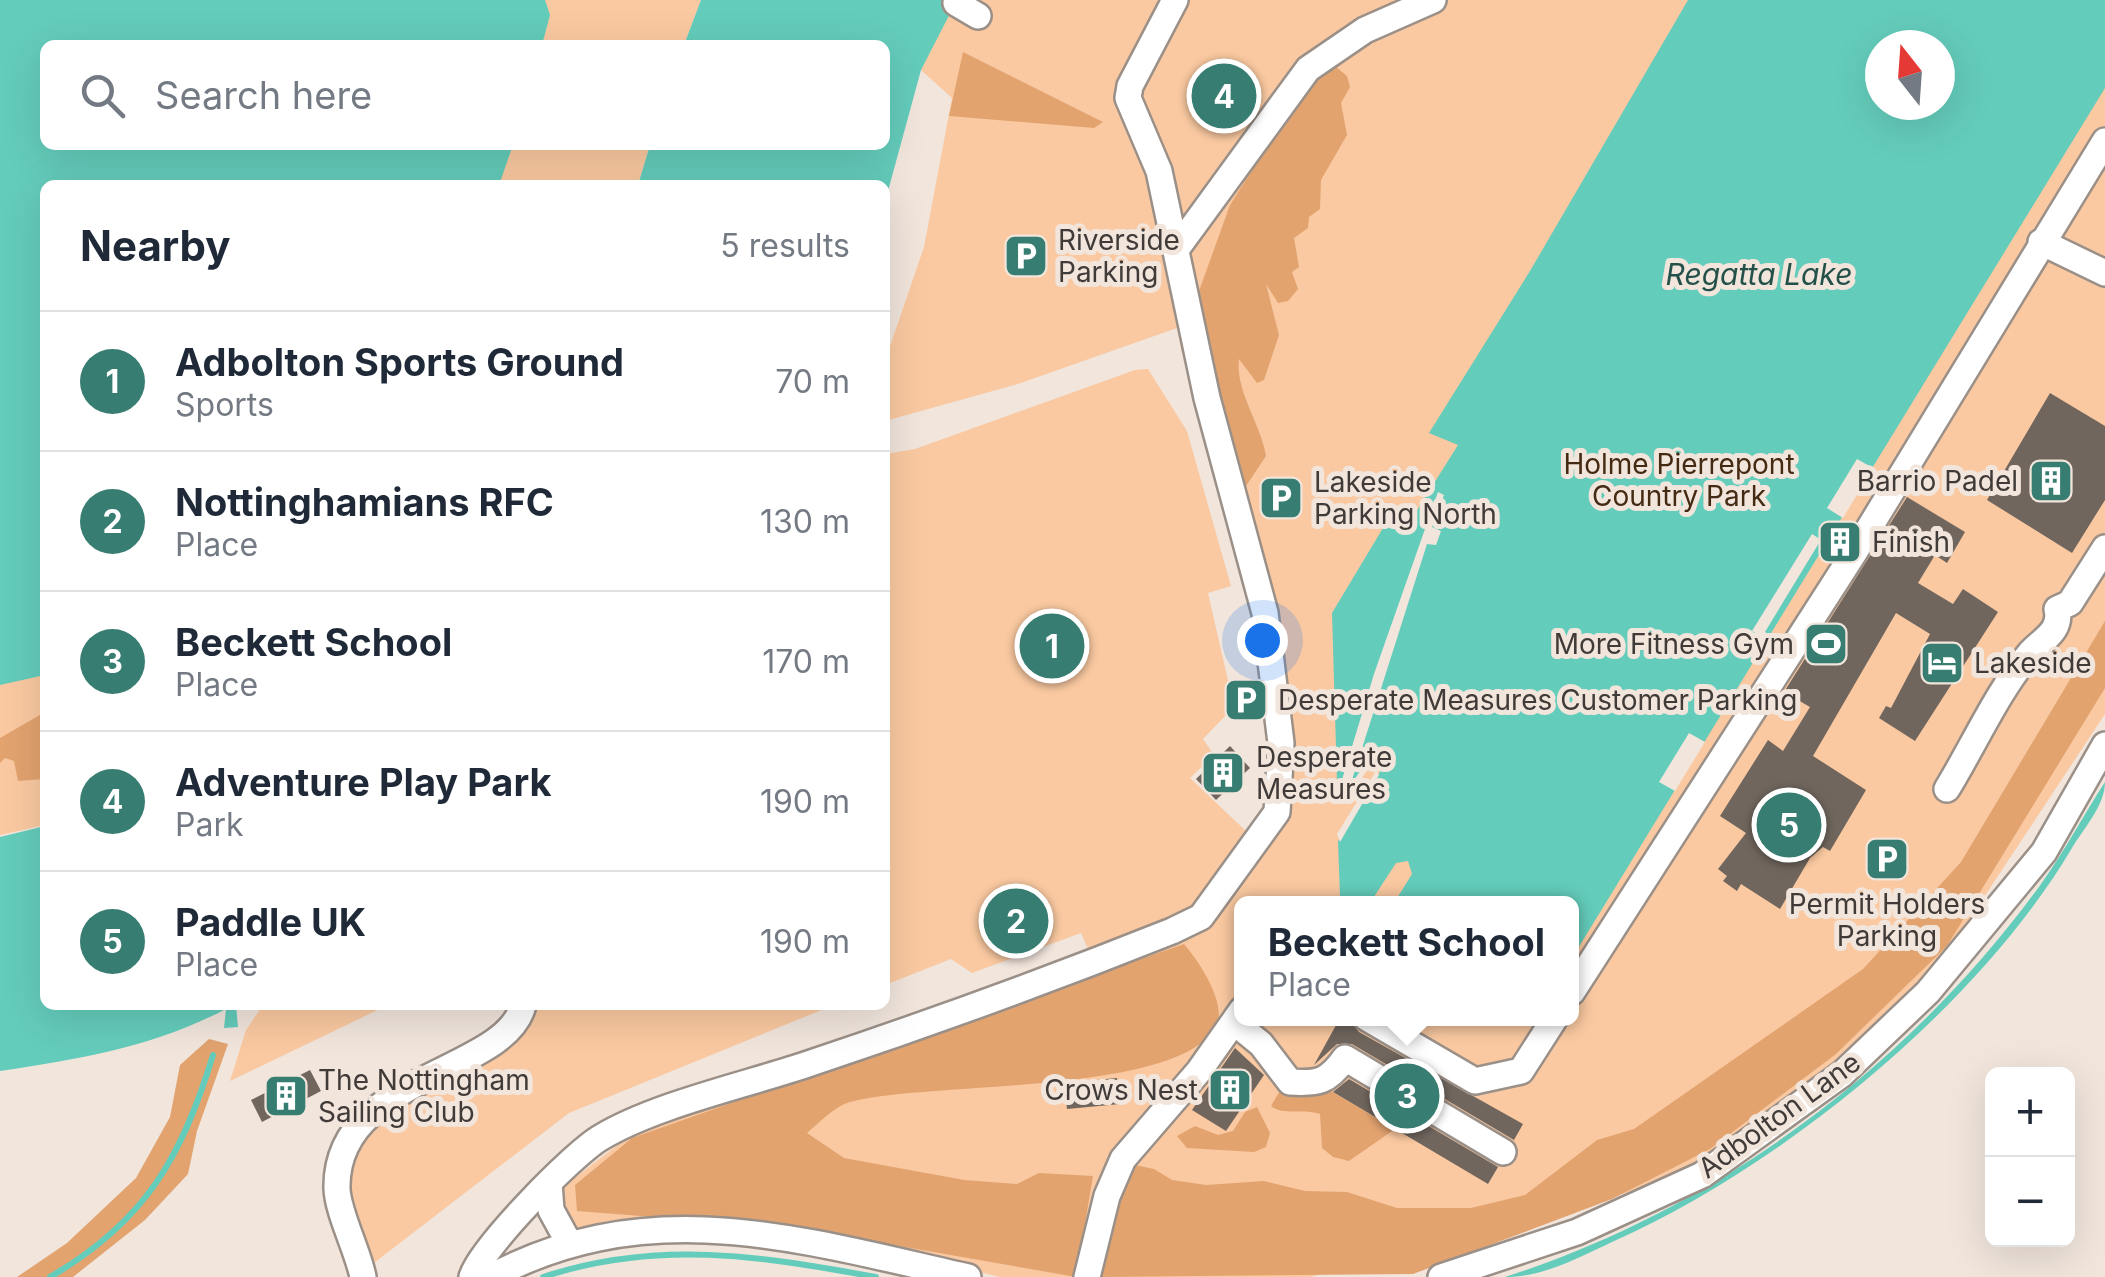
<!DOCTYPE html>
<meta charset="utf-8">
<style>
:root{--surface:#fff;--page:#f2f2f3;--text:#1f2937;--muted:#747a83;--line:#e0e1e3;--accent:#387d71}
body{margin:0;font-family:Inter,sans-serif;background:var(--page);color:var(--text)}
.controls{position:absolute;right:30px;bottom:30px;display:grid;overflow:hidden;border-radius:15px;box-shadow:0 10px 40px #0002}
.controls button{width:90px;height:90px;display:grid;place-items:center;padding:0;border:0;border-bottom:2px solid var(--line);background:var(--surface);color:var(--text);font:50px sans-serif}
.compass{position:absolute;left:1865px;top:30px;width:90px;height:90px;border-radius:50%;background:var(--surface);box-shadow:0 10px 40px #0002;rotate:343deg}
.you{position:absolute;left:1262px;top:640px;width:35px;height:35px;margin:-25px;border:8px solid #fff;border-radius:50%;background:#1a73e8;box-shadow:0 0 0 15px #1a73e833}
.badge{display:grid;place-items:center;width:65px;height:65px;border-radius:50%;background:var(--accent);color:#fff;font-size:32px;font-weight:700}
.pin{position:absolute;translate:-50% -50%;border:5px solid #fff;box-shadow:0 2px 10px #0006}
.popup{position:absolute;left:1234px;top:896px;width:345px;height:130px;box-sizing:border-box;display:grid;place-content:center;border-radius:15px;background:var(--surface);filter:drop-shadow(0 2px 8px #0005);font-size:32px;white-space:nowrap;color:var(--muted)}
.popup b{font-size:38px;color:var(--text)}
.popup::after{content:'';position:absolute;left:50%;top:100%;margin-left:-20px;border:20px solid transparent;border-top-color:var(--surface)}
.list{margin:0;padding:0;list-style:none}
h2{display:flex;justify-content:space-between;align-items:center;height:130px;margin:0;padding:0 40px;font-size:42px}
h2 small{font-size:32px;font-weight:400;color:var(--muted)}
.list li{display:grid;grid-template-columns:65px 1fr auto;gap:30px;align-items:center;box-sizing:border-box;height:140px;padding:0 40px;border-top:2px solid var(--line)}
.list b{display:block;font-size:38px;white-space:nowrap}
.list p{margin:0;font-size:32px;white-space:nowrap;color:var(--muted)}
.list em{font-size:32px;font-style:normal;color:var(--muted)}
.icon{flex:none;width:55px;height:55px;fill:none;stroke:currentColor;stroke-width:2;stroke-linecap:round;stroke-linejoin:round}
.map{position:relative;flex:none;width:2105px;height:1277px;overflow:hidden}
.search{position:absolute;background:var(--surface);box-shadow:0 10px 40px #0002;left:40px;top:40px;width:850px;height:110px;display:flex;align-items:center;gap:25px;box-sizing:border-box;padding:0 35px;border-radius:15px;color:var(--muted);font-size:38px}
.panel{position:absolute;background:var(--surface);box-shadow:0 10px 40px #0002;left:40px;top:180px;width:850px;height:830px;border-radius:15px}
.map>svg:first-child{display:block}
</style>
<div class="map">
<svg width="2105" height="1277" viewBox="0 0 2105 1277">
<rect width="100%" height="100%" fill="#f1e5dc"/>
<path fill="#fac9a1" fill-rule="evenodd" d="M0,0H701L684,45H45V145H650L638,185H45V825L0,835Z
M955,0H2105V714L1908,1012L1682,1178L1310,1277H1000L804,1231L668,1216L581,1230L565,1220L564,1186L619,1144L662,1122L1186,940L1190,926L1285,806L1237,465L1182,352L1177,328L1018,384L885,421V361L924,247L952,98L921,70ZM1880,45H1940V105H1880ZM1242,904H1572V1018H1242Z
M1148,369L1187,431L1231,586L1208,593L1232,698L1228,713L1203,739L1214,755L1190,778L1248,833L1198,903L1140,939L1092,958L1081,933L972,973L951,959L885,985V454L915,449L1135,370Z
M263,1005H388L230,1081L246,1030Z
M527,1005H834L569,1113L366,1269L343,1198L346,1163L364,1130Z"/>
<path fill="#e2a36f" d="M963,52L1103,122L1094,128L949,116Z
M1336,67L1347,76L1350,87L1341,103L1347,135L1321,180L1320,209L1309,217L1308,228L1294,238L1299,267L1292,272L1298,289L1288,301L1278,303L1266,284L1279,335L1264,380L1257,383L1239,359C1235,391 1261,424 1266,456L1244,489L1216,397L1199,291L1230,205L1305,86L1320,72Z
M2105,621V688L1947,946L1836,1054L1710,1149L1612,1199L1413,1274L1099,1277L1125,1163L1154,1169L1172,1180L1206,1185L1264,1181L1305,1191L1347,1192L1397,1208H1471L1525,1195L1597,1140L1634,1129L1863,969L1961,862Z
M45,712V779L18,781L14,761L5,758L0,763V738Z
M1184,944C1198,960 1228,1004 1216,1026C1181,1096 923,1081 850,1102C835,1106 819,1123 807,1133L844,1158L964,1180L1017,1184L1039,1173L1093,1176L1076,1277L796,1228L577,1211L575,1185L632,1138Z
M209,1039L228,1044L197,1131L188,1174L145,1220L73,1277H17L67,1243L136,1178L170,1117L180,1065Z
M1324,1087L1395,1129L1349,1161L1333,1157L1322,1148L1320,1114C1304,1108 1283,1116 1271,1106L1281,1089Z
M1257,1107L1270,1133L1266,1147L1254,1152L1187,1148L1177,1136L1195,1126L1218,1135L1233,1131L1245,1112Z"/>
<path fill="#64ccbb" fill-rule="evenodd" d="M0,0H545L550,15L542,45H45V145H513L499,185H45V675L0,685Z
M701,0H957L921,70L885,202V185H638L650,145H885V45H684Z
M1688,0H2105V88L1572,958V904L1394,903L1412,874L1408,861L1396,863L1370,903H1350L1340,896L1338,841L1381,770L1377,763H1366L1349,789L1337,781L1332,613L1395,508L1404,531L1458,445L1429,433L1530,271ZM1880,45H1940V105H1880Z
M2105,782C2105,805 2084,828 2072,848C1977,1008 1781,1167 1612,1242C1578,1258 1543,1277 1505,1277C1719,1208 1909,1066 2041,884C2064,852 2083,816 2105,782Z
M45,826V1005H236L238,1027L224,1028L226,1009C153,1047 80,1059 0,1071V837Z"/>
<path fill="#f1e5dc" d="M1857,459L1873,468L1843,518L1827,508Z
M1438,492L1444,495L1432,527L1441,531L1436,545L1427,544L1350,786L1365,764H1374L1379,775L1340,842L1337,834L1376,771L1369,767L1353,792L1347,794L1350,787L1341,783L1374,674Z
M1812,534L1831,546L1819,543L1765,632L1774,638L1771,643L1752,631Z
M1689,733L1705,742L1675,791L1659,782Z"/>
<g fill="none" stroke-linecap="round" stroke-linejoin="round">
<path stroke="#64ccbb" stroke-width="6" d="M50,1277C145,1222 182,1157 213,1055
M543,1277C658,1239 759,1256 876,1277"/>
</g>
<path fill="#70665e" d="M2050,393L2105,426V500L2072,553L1987,500Z
M1907,497L1965,532L1947,563L1935,555L1918,583L1953,604L1963,589L1998,612L1915,741L1879,718L1886,706L1891,708L1930,634L1896,613L1813,756L1866,790L1830,851L1823,847L1810,858L1780,909L1741,884L1737,891L1723,881L1727,876L1718,869L1746,833L1720,816L1768,740L1783,751L1810,707L1784,692Z
M1230,746L1250,768L1216,800L1196,779Z
M1037,892L1051,927L995,950L980,914Z
M1340,1018H1348L1359,1032L1523,1124L1514,1140L1352,1044H1337L1314,1065Z
M1235,1048L1264,1075L1226,1131L1192,1110Z
M310,1070L321,1091L262,1122L251,1100Z
M1117,1078L1120,1104L1067,1109L1064,1083Z
M1349,1079L1498,1167L1488,1184L1333,1092Z"/>
<g fill="none" stroke-linecap="round" stroke-linejoin="round">
<defs>
<path id="minor" d="M956,3L978,16
M2041,242L2105,273
M1178,247L1308,69L1365,30L1433,0
M1947,789C1974,745 1997,692 2030,653C2043,639 2062,631 2057,609L2070,603L2105,548
M1572,992L1854,553L2105,141
M1367,1018L1475,1081L1521,1071L1555,1018
M1234,1022L1261,1044L1290,1082C1318,1084 1328,1082 1345,1058L1503,1152
M549,1183L551,1210L569,1243
M363,1277C358,1251 338,1213 337,1189C334,1075 507,1074 523,1005
M472,1277C481,1248 572,1155 600,1138C654,1105 746,1085 808,1064C931,1023 1052,979 1172,931L1201,917L1277,812L1281,743L1265,613L1207,398L1159,171L1128,98L1130,86L1175,0
M491,1277C650,1192 803,1240 968,1277
M1087,1277L1107,1196L1123,1159L1199,1071L1242,1010
M1441,1277L1577,1232L1702,1175L1842,1074L1928,992L2044,852L2105,745"/>
</defs>
<use href="#minor" stroke="#9b9088" stroke-width="30"/>
<use href="#minor" stroke="#fff" stroke-width="25"/>
</g>
<defs>
<symbol id="parking-square" viewBox="-11 -11 22 22"><rect x="-9" y="-9" width="18" height="18" rx="4" fill="#387d71" stroke="#f1e5dc"/><path d="M-3.5-5.5H1a3.5 3.5 0 0 1 0 7H-1V5.5H-3.5ZM-1-3.4V-.6H.8a1.4 1.4 0 0 0 0-2.8Z" fill="#fff"/></symbol>
<symbol id="building-square" viewBox="-11 -11 22 22"><rect x="-9" y="-9" width="18" height="18" rx="4" fill="#387d71" stroke="#f1e5dc"/><path d="M-4-6H4V6H1V3H-1V6H-4ZM-2.5-4.3h1.7v1.8h-1.7ZM.8-4.3h1.7v1.8H.8ZM-2.5-1h1.7V.8h-1.7ZM.8-1h1.7V.8H.8Z" fill="#fff"/></symbol>
<symbol id="stadium-square" viewBox="-11 -11 22 22"><rect x="-9" y="-9" width="18" height="18" rx="4" fill="#387d71" stroke="#f1e5dc"/><path d="M0-5a6.5 5 0 1 0 0 10a6.5 5 0 1 0 0-10ZM-3.5-1.8h7v3.6h-7Z" fill="#fff"/></symbol>
<symbol id="hotel-square" viewBox="-11 -11 22 22"><rect x="-9" y="-9" width="18" height="18" rx="4" fill="#387d71" stroke="#f1e5dc"/><path d="M-6-4.5h1.5V1H6V5H4.5V3h-9V5H-6ZM-4 0a1.8 1.8 0 1 1 3.6 0ZM.5 0V-2.5h3Q6-2.5 6 0Z" fill="#fff"/></symbol>
</defs>
<g fill-rule="evenodd">
<use href="#parking-square" x="1001" y="231" width="50" height="50"/>
<use href="#building-square" x="2026" y="456" width="50" height="50"/>
<use href="#parking-square" x="1256" y="473" width="50" height="50"/>
<use href="#building-square" x="1815" y="517" width="50" height="50"/>
<use href="#stadium-square" x="1801" y="619" width="50" height="50"/>
<use href="#hotel-square" x="1917" y="638" width="50" height="50"/>
<use href="#parking-square" x="1221" y="675" width="50" height="50"/>
<use href="#building-square" x="1198" y="748" width="50" height="50"/>
<use href="#parking-square" x="1862" y="834" width="50" height="50"/>
<use href="#building-square" x="1205" y="1065" width="50" height="50"/>
<use href="#building-square" x="261" y="1071" width="50" height="50"/>
</g>
<g text-anchor="middle" dominant-baseline="central" stroke-width="10" stroke-linejoin="round" paint-order="stroke">
<g font-size="28" fill="#403b38" stroke="#f1e5dc" text-anchor="start">
<text x="1058" y="240">Riverside<tspan x="1058" dy="32">Parking</tspan></text>
<text x="2018" y="481" text-anchor="end">Barrio Padel</text>
<text x="1314" y="482">Lakeside<tspan x="1314" dy="32">Parking North</tspan></text>
<text x="1872" y="542">Finish</text>
<text x="1794" y="644" text-anchor="end">More Fitness Gym</text>
<text x="1974" y="663">Lakeside</text>
<text x="1278" y="700">Desperate Measures Customer Parking</text>
<text x="1256" y="757">Desperate<tspan x="1256" dy="32">Measures</tspan></text>
<text x="1887" y="904" text-anchor="middle">Permit Holders<tspan x="1887" dy="32">Parking</tspan></text>
<text x="318" y="1080">The Nottingham<tspan x="318" dy="32">Sailing Club</tspan></text>
<text x="1198" y="1090" text-anchor="end">Crows Nest</text>
</g>
<g font-size="28" fill="#442a13" stroke="#f1e5dc">
<text x="1679" y="464">Holme Pierrepont<tspan x="1679" dy="32">Country Park</tspan></text>
</g>
<g font-size="28" fill="#403b38" stroke="#f1e5dc">
<text transform="translate(1779 1115) rotate(-36)">Adbolton Lane</text>
</g>
<g font-size="30" font-style="italic" fill="#235149" stroke="#f1e5dc">
<text x="1759" y="274">Regatta Lake</text>
</g>
</g>
</svg>
<div class="controls">
<button>+</button>
<button>−</button>
</div>
<svg class="compass" viewBox="-18 -18 36 36"><path d="M0-13l5 13h-10z" fill="#e53935"/><path d="M0 13l5-13h-10z" fill="#747a83"/></svg>
<div class="you"></div>
<div class="pin badge" style="left:1052px;top:646px">1</div>
<div class="pin badge" style="left:1016px;top:921px">2</div>
<div class="pin badge" style="left:1407px;top:1096px">3</div>
<div class="popup"><b>Beckett School</b>Place</div>
<div class="pin badge" style="left:1224px;top:96px">4</div>
<div class="pin badge" style="left:1789px;top:825px">5</div>
<div class="search"><svg class="icon" aria-label="search" viewBox="0 0 24 24"><circle cx="10" cy="10" r="6"/><path d="M15 15l6 6"/></svg>Search here</div>
<section class="panel">
<h2>Nearby<small>5 results</small></h2>
<ul class="list">
<li><span class="badge">1</span><div><b>Adbolton Sports Ground</b><p>Sports</p></div><em>70 m</em></li>
<li><span class="badge">2</span><div><b>Nottinghamians RFC</b><p>Place</p></div><em>130 m</em></li>
<li><span class="badge">3</span><div><b>Beckett School</b><p>Place</p></div><em>170 m</em></li>
<li><span class="badge">4</span><div><b>Adventure Play Park</b><p>Park</p></div><em>190 m</em></li>
<li><span class="badge">5</span><div><b>Paddle UK</b><p>Place</p></div><em>190 m</em></li>
</ul>
</section>
</div>
